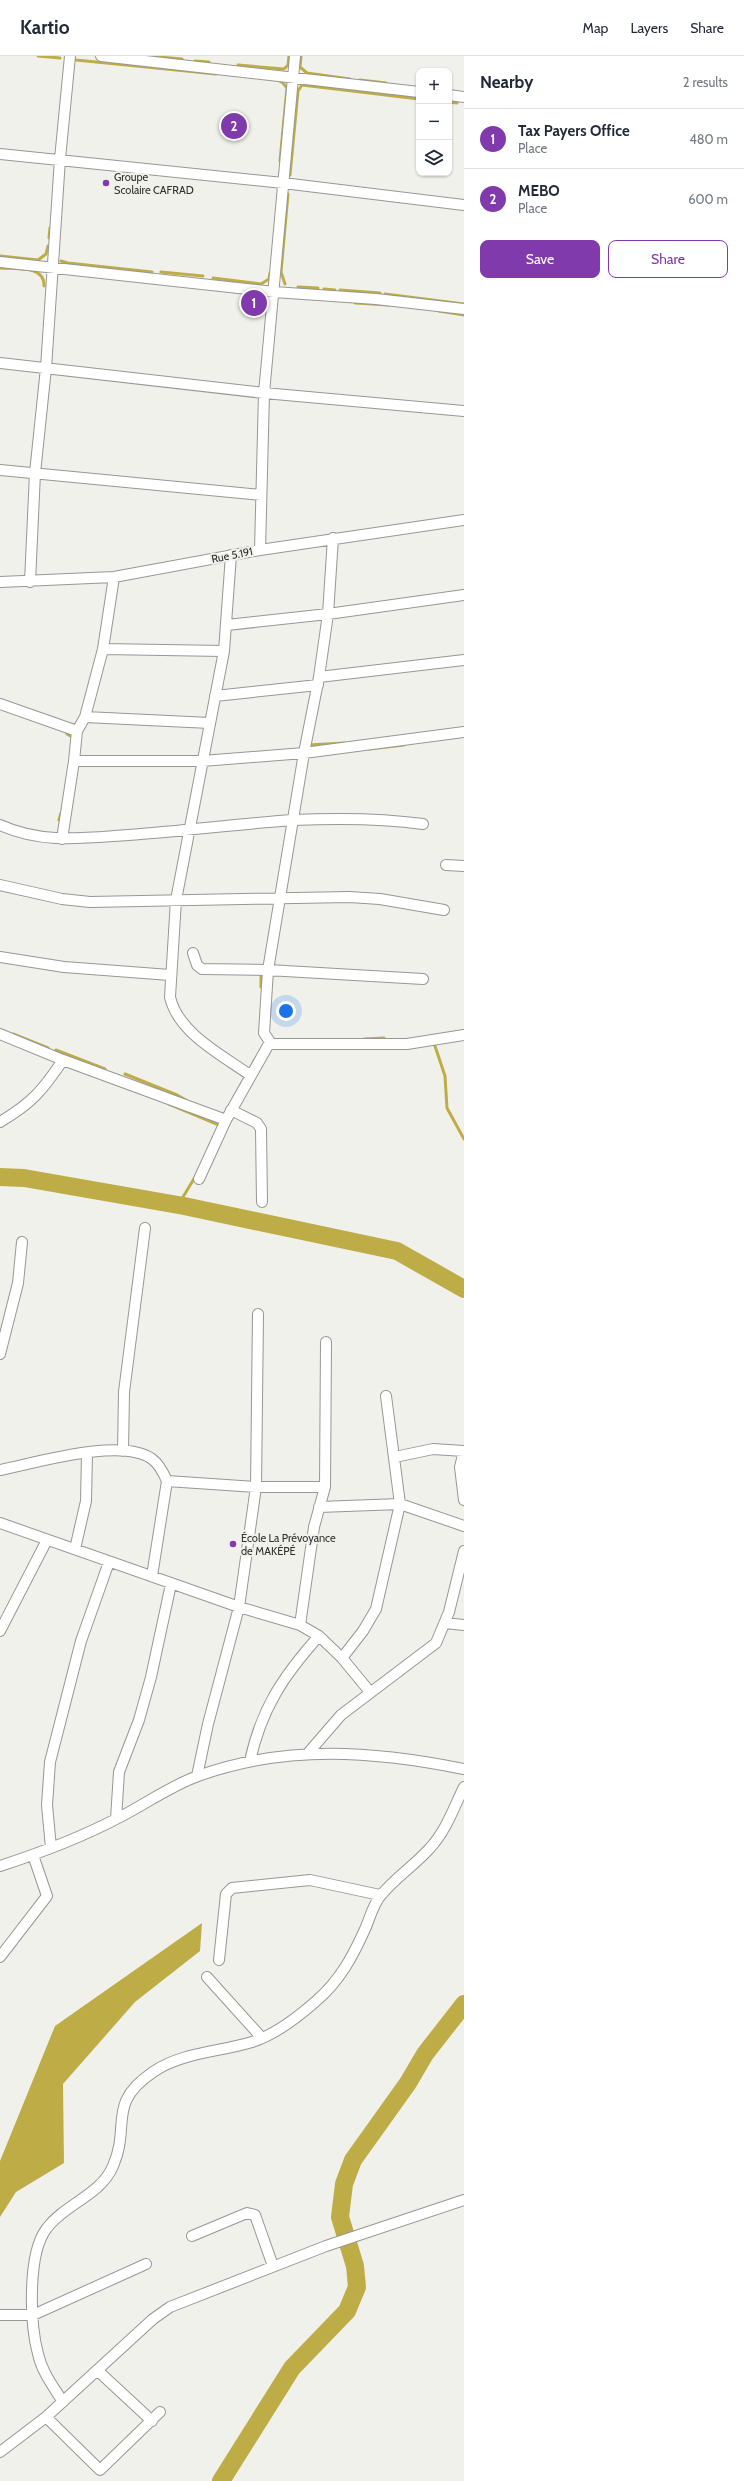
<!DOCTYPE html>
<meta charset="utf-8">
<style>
:root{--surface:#fff;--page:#f2f2f3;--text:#1f2937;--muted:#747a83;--line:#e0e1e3;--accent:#813aac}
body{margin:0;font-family:Cabin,sans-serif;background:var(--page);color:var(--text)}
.controls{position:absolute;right:12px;top:12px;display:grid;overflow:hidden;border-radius:8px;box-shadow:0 1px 3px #0004}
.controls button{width:36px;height:36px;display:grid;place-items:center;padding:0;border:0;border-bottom:1px solid var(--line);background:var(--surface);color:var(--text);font:20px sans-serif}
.you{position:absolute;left:286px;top:955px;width:14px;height:14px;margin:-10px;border:3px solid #fff;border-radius:50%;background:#1a73e8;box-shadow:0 0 0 6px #1a73e833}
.badge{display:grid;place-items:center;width:26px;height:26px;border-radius:50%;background:var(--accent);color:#fff;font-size:13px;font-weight:700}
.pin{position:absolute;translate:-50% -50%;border:2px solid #fff;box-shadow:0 1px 4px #0006}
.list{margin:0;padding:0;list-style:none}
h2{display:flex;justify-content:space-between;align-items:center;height:52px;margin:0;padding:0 16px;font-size:17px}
h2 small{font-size:13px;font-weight:400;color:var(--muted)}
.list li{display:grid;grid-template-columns:26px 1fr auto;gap:12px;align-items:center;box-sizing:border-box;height:60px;padding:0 16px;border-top:1px solid var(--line)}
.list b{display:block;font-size:15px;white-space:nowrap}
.list p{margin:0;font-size:13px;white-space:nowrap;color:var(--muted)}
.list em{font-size:13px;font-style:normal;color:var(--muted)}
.actions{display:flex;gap:8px;padding:12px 16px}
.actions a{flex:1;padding:9px 0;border:1px solid var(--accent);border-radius:8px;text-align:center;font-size:14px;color:var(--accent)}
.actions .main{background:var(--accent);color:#fff}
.icon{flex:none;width:22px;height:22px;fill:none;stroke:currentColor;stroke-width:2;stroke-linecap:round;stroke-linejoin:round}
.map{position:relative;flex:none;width:464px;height:2425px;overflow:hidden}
header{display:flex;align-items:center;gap:24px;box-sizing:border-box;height:56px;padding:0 20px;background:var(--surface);border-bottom:1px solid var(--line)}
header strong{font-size:19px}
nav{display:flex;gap:22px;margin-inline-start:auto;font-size:14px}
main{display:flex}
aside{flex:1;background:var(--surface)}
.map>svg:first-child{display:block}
</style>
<header>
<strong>Kartio</strong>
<nav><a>Map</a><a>Layers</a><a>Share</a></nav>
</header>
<main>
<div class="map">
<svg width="464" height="2425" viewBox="0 0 464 2425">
<rect width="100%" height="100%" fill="#f1f1ec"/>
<path fill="#bead46" d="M202,1867L200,1895L135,1946L63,2028L64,2107L16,2136L0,2161V2105L55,1970Z"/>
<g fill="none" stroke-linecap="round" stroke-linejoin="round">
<path stroke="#bead46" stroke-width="3" d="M38,0L60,2
M149,0L182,3
M301,0L300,11L307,17L350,23
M76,4L216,18
M195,5L209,6
M238,9L284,13L288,9L289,0
M278,24L283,27L287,32L280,105
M360,24L386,27
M449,46L457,47
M290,119L298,35L302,29L419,43
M49,182L50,172
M0,200L38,204L46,198L48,190
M61,205L68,207L152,216
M0,212C15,213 45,209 44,230
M161,216L203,220
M213,222L261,228L269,223L270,217
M285,228L281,216L288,138
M298,231L318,232
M324,233L335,234
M340,234L380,237
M385,238L464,248
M259,239L265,243L267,253
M355,247L389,249
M439,255L464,259
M67,678L74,682
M308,689L344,687
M369,693L404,689
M59,764L61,757
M261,931V920
M13,978L48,992
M364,983L384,982
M434,987L445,1020L447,1052L464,1083
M56,994L105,1013
M125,1018L177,1039L186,1044
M169,1048L219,1069
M184,1150L183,1141L195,1121"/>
<path stroke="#bead46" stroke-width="18" d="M0,1121L24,1122L184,1150L397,1195L464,1233
M221,2425L292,2312L347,2255L357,2231L355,2210L340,2161L344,2128L353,2104L408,2027L425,1998L464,1948"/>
<defs>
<path id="minor" d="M101,0L419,36
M449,39L464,41
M0,98L283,127L464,149
M0,206L274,236L376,243L464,253
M0,307L264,337L464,355
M0,414L261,439
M333,482L328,558L319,621L304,697L268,914L423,923
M260,494L264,337L295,0
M231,499L224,595L176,844L170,941C178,977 222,999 250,1019
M114,521L103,593L85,661L77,675L74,705H202L304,697L464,676
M0,526L114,521L260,494L464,464
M30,526L35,417L46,312L60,103L70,0
M227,569L328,558L464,539
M103,593L224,595
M319,621L464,604
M215,640L318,629
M0,648L77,675
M85,661L210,667
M0,769C42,788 83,782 128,779C183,775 238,768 293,764C337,762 380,762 423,768
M62,783L74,705
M446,809L464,810
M0,829L62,843L90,846L349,841L380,843L444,854
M193,897L197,909L202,913L268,914L264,977L270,986L274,988H407L464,979
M0,901L64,911L170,919
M0,978L63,1004L226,1064
M231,1054L257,1067L261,1073L262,1146
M0,1066C32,1047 42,1035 63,1004
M199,1123L226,1064L270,986
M0,1298L18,1227L22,1186
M123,1395L124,1336L145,1172
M464,1395L460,1411L464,1444
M395,1401L433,1393L464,1395
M0,1414C36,1407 121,1381 152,1403C159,1408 164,1418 167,1425L256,1431H325
M319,1451L400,1448L464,1470
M0,1467L239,1551L300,1569L319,1580L342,1602L370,1636
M75,1493L86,1445L87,1397
M152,1520L167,1425
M445,1567L464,1569
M300,1569L314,1471L325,1431L326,1286
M0,1575L47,1484
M342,1602L363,1575L376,1553L400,1448L386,1340
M309,1696L341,1659L436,1587L449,1556L464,1495
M250,1705C261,1653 284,1619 319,1580
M197,1720L208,1668L239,1551L256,1431L258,1258
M116,1763L119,1716L139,1664L151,1621L171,1528
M51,1792L47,1749L50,1706L81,1585L109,1506
M0,1810C40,1797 80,1782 118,1762C144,1749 170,1730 198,1720C287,1688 374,1695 464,1713
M0,1901L47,1840L33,1799
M219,1904L226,1838L232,1832L310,1824L380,1839
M207,1921L262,1982
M192,2180L247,2157L255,2159L273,2210
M0,2259H33L146,2208
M97,2314L152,2365
M63,2346C53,2330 42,2316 38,2298C30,2268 27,2197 47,2172C65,2148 101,2139 113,2110C131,2069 106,2048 153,2016C182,1996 220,1996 252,1986C274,1979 298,1961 315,1946C340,1925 353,1900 366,1871C370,1861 374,1846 382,1838C396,1821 415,1809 430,1792C446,1775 454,1751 464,1731
M46,2361L100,2414L160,2356
M0,2396L46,2361L153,2263L170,2251L326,2190L464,2144"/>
</defs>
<use href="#minor" stroke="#979793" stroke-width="12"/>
<use href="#minor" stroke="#fff" stroke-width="10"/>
</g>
<g fill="#813aac" stroke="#f1f1ec" stroke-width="1.5">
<circle cx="106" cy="127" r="4"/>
<circle cx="233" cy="1488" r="4"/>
</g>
<g text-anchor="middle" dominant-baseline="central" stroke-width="4" stroke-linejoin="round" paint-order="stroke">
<g font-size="11" fill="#302f2e" stroke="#f1f1ec" text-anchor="start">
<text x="114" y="121">Groupe<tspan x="114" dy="13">Scolaire CAFRAD</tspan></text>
<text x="241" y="1482">École La Prévoyance<tspan x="241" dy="13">de MAKÉPÉ</tspan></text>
</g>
<g font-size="11" fill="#302f2e" stroke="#f1f1ec">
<text transform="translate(232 499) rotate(-11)">Rue 5.191</text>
</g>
</g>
</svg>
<div class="controls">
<button>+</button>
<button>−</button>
<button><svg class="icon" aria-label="layers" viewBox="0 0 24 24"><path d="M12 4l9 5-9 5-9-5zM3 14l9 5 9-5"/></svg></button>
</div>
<div class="you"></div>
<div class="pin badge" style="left:254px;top:247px">1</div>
<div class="pin badge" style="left:234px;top:70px">2</div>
</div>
<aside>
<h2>Nearby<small>2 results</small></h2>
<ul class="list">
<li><span class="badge">1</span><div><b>Tax Payers Office</b><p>Place</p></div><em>480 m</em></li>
<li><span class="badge">2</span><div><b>MEBO</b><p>Place</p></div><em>600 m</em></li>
</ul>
<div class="actions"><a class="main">Save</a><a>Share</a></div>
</aside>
</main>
